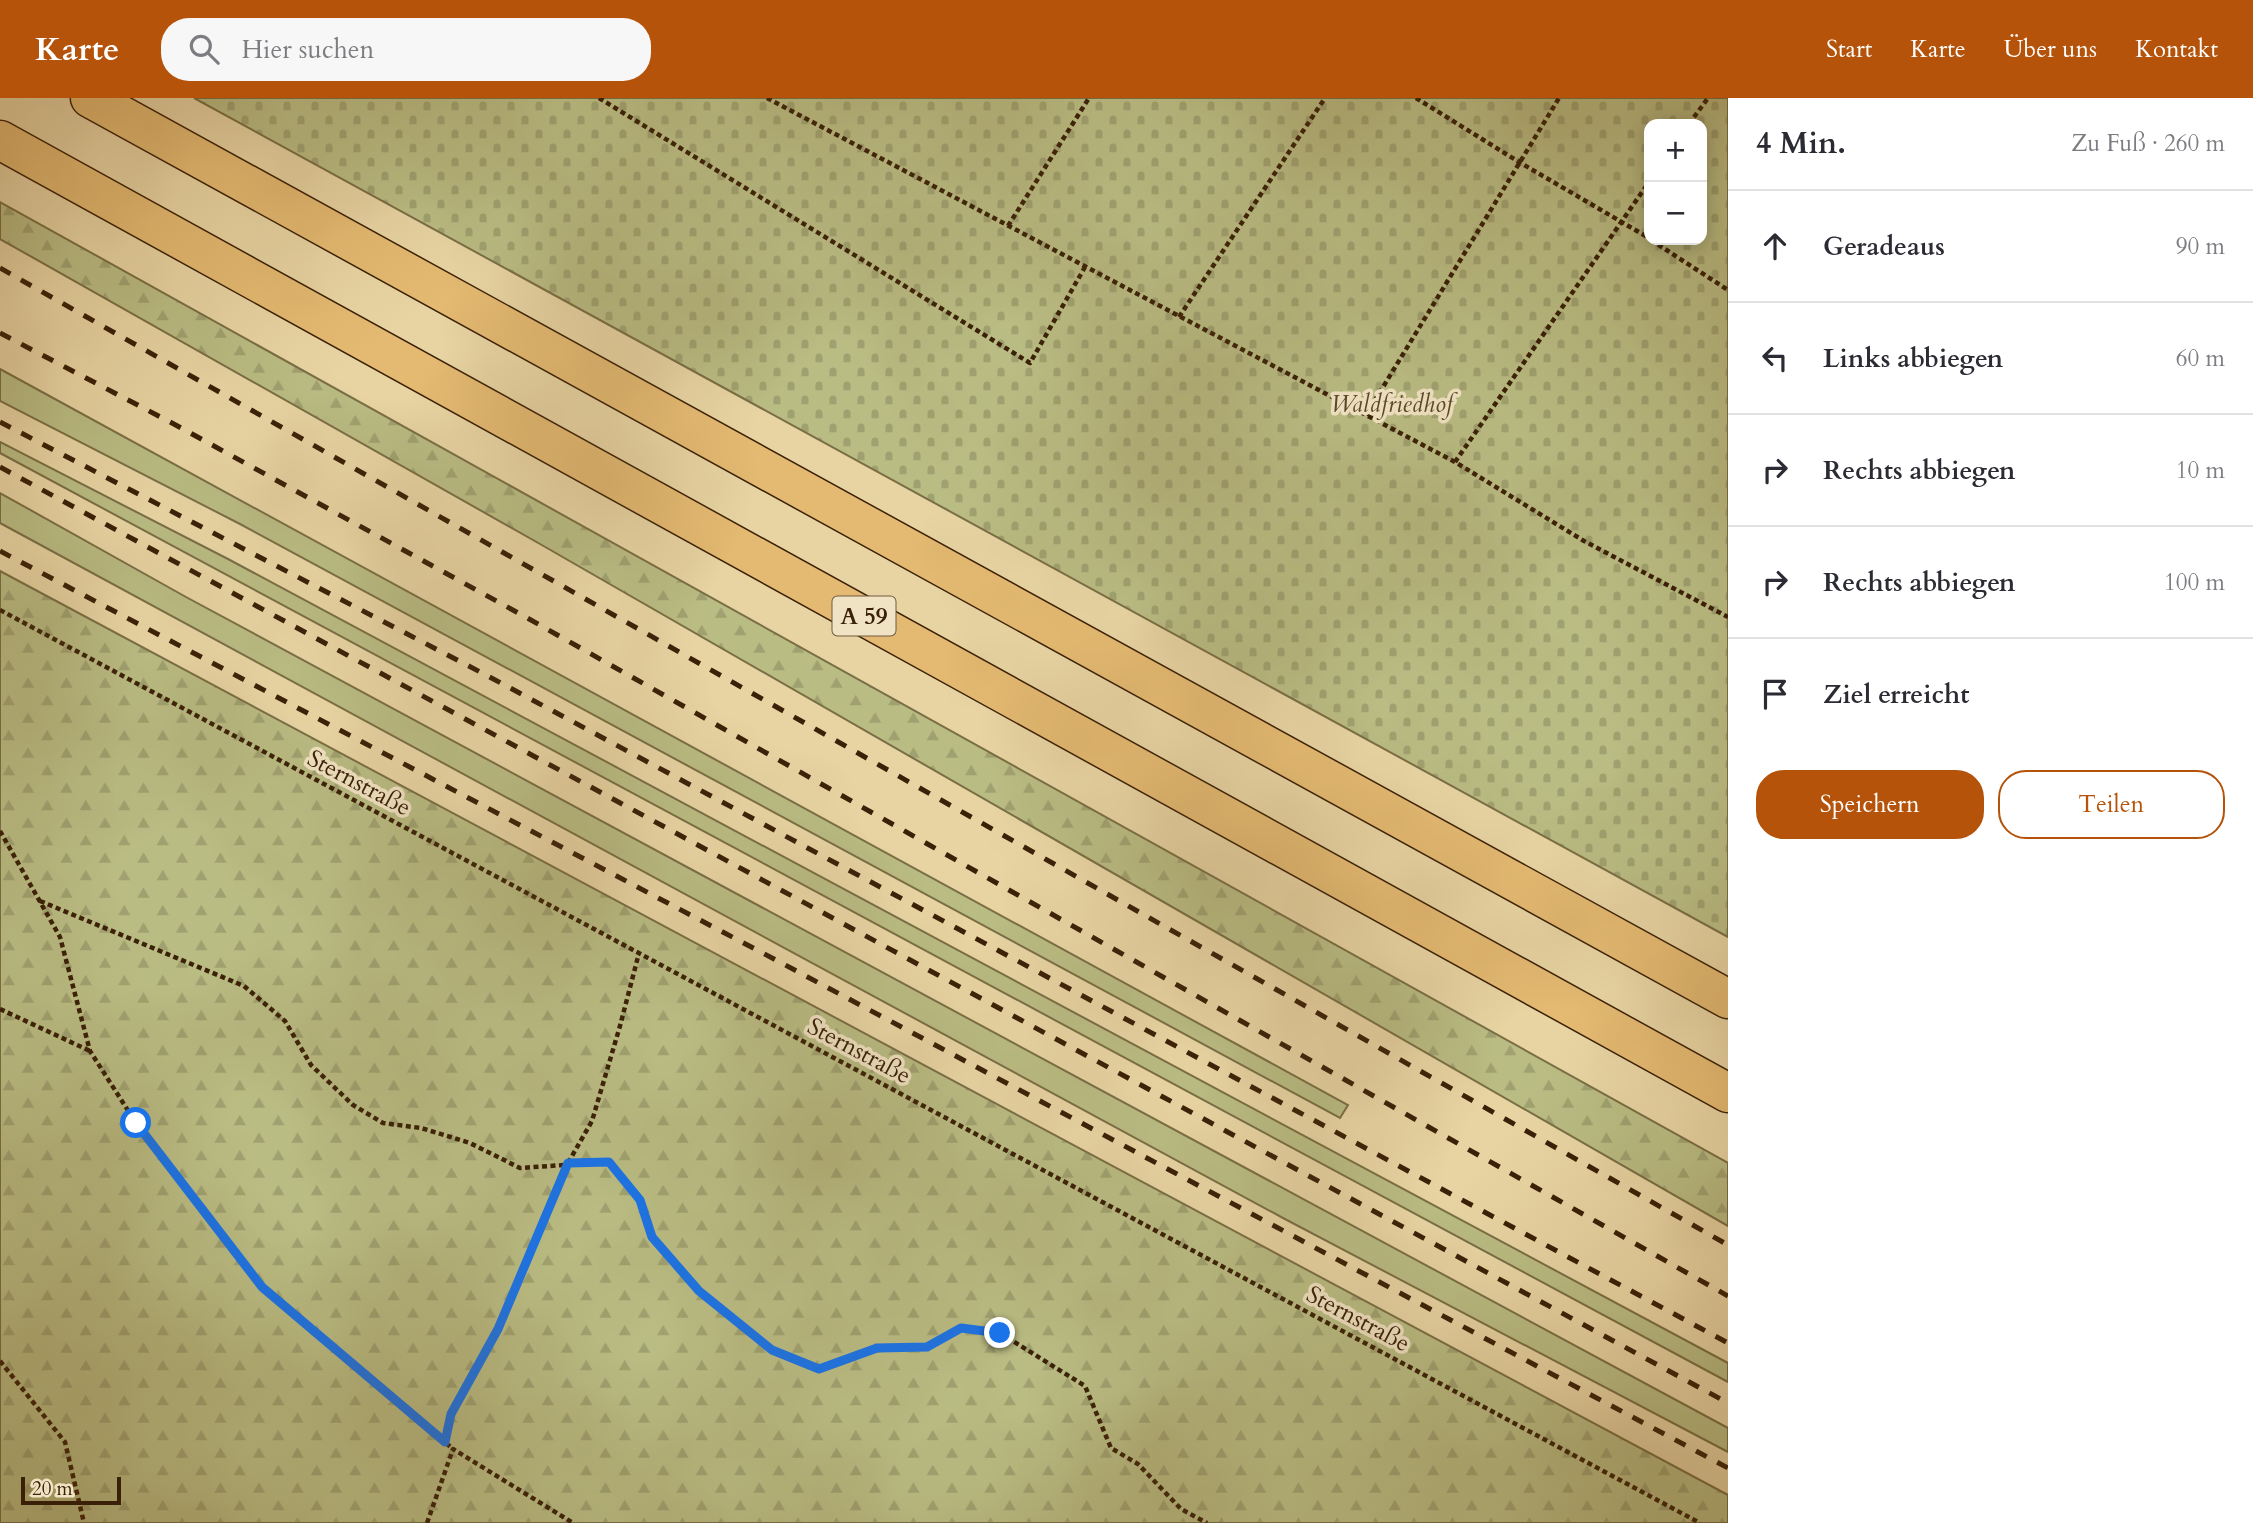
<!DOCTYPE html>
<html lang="de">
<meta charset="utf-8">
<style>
:root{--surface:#fff;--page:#f7f7f7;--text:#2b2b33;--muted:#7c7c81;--line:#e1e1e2;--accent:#b45309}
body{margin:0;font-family:Cardo,serif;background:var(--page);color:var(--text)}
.controls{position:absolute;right:21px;top:21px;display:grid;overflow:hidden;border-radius:14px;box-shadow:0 4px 18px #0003}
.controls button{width:63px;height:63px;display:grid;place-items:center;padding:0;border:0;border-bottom:2px solid var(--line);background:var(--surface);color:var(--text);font:35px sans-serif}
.scale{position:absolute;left:21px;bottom:18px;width:100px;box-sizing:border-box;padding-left:7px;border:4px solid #3a2007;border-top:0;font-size:19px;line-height:24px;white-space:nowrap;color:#3a2007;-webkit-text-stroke:5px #f0e3c3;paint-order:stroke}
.stop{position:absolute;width:21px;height:21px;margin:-16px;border:5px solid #1a73e8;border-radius:50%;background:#fff}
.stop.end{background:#1a73e8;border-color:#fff;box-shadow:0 2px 7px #0008}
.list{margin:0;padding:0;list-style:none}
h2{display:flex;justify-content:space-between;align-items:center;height:91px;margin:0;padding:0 28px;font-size:30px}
h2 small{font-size:23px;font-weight:400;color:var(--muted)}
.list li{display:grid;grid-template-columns:46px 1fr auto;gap:21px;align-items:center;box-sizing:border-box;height:112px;padding:0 28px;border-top:2px solid var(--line)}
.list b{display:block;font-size:26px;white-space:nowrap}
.list em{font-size:23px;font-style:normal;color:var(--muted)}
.actions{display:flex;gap:14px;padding:21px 28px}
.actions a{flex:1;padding:16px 0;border:2px solid var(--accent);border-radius:28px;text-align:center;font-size:24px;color:var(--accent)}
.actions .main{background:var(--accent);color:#fff}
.icon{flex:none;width:38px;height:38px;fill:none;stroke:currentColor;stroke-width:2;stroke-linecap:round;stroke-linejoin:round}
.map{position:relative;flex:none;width:1728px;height:1425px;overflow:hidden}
header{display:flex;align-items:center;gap:42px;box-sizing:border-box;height:98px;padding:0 35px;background:var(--accent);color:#fff}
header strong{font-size:33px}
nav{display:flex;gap:38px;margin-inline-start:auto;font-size:24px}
.search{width:490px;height:63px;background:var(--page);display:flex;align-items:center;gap:18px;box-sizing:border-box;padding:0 24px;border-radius:28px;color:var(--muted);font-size:26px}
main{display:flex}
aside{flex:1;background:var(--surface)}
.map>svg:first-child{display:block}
</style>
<header>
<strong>Karte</strong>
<div class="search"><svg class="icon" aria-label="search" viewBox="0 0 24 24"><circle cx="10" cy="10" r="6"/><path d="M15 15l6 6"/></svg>Hier suchen</div>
<nav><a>Start</a><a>Karte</a><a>Über uns</a><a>Kontakt</a></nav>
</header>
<main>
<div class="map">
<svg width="1728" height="1425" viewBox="0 0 1728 1425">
<defs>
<pattern id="forest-firs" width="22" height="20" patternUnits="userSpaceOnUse" patternTransform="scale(1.75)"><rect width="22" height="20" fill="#b9bc83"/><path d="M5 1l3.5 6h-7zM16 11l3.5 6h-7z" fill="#a0a170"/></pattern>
<pattern id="cemetery-stones" width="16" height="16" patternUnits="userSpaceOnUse" patternTransform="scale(1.75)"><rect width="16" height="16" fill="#b9bc83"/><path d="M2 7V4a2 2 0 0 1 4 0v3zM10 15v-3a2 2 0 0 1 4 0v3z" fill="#a0a170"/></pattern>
</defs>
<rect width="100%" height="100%" fill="#e8d4a3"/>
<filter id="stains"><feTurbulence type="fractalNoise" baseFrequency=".00286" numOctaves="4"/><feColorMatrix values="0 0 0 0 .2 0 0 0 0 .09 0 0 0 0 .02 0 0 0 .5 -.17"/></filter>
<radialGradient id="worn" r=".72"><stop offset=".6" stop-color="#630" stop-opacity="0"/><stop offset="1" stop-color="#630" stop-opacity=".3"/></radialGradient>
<path fill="#b9bc83" stroke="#7a6e45" stroke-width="2" d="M0,271L1348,1007L1340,1020L240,426L0,303Z
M0,344L228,461L1728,1265V1284L0,355Z
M0,395L186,499L1728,1330V1354L1283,1120L0,425Z"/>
<path fill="url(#forest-firs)" stroke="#7a6e45" stroke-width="2" d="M0,104L1728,1065V1128L540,446L0,141Z
M0,473L1728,1397V1425H0Z"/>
<path fill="url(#cemetery-stones)" stroke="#7a6e45" stroke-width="2" fill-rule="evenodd" d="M194,0H1728V839ZM1649,26H1702V142H1649Z"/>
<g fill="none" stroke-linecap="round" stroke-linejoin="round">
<defs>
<path id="highway" d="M90,0L1728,901
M0,42L1728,995"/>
</defs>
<use href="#highway" stroke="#3a2007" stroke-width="41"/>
<path stroke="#3a2007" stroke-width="4.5" stroke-dasharray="5 3.5" stroke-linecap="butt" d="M599,0L1030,265L1085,169
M767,0L1455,364L1584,443L1728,519
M1416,0L1519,64L1649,140
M1689,26L1708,0
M1008,128L1089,0
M1651,142L1728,192
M1179,219L1325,0
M1366,317L1559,0
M1455,364L1649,84
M0,512L1700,1425
M0,733L60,839L90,953L136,1025L262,1189L453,1351
M40,803L244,888L285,923L311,967L353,1007L383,1025L421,1030L470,1045L520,1070L609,1064L640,1102L652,1139L699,1193L772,1252L819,1271L878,1250L927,1249L961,1230L1000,1235L1085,1288L1111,1350L1138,1366L1181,1411L1207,1425
M0,911L90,953
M0,1263L65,1344L84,1425
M445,1344L451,1316L498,1231L568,1065L592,1023L620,928L639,855
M427,1425L453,1351L573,1425"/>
<use href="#highway" stroke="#e4ba72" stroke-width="38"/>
<path stroke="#3a2007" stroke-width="5" stroke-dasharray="12 12" stroke-linecap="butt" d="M0,170L1728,1147
M0,235L172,325L522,517L1728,1198
M0,324L486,577L1728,1245
M0,369L1728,1305
M0,453L774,861L1728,1370"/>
</g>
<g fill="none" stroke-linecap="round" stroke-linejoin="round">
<path stroke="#1a73e8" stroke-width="9" d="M136,1025L262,1189L445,1344L451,1316L498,1231L568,1065L609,1064L640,1102L652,1139L699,1193L772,1252L819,1271L877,1250L927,1249L961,1230L1000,1235"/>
</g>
<g text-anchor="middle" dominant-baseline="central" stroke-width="7" stroke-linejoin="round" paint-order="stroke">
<rect fill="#f0e3c3" stroke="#715a3f" stroke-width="2" x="832.5" y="498.5" width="63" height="39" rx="5"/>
<g font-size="23" font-weight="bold" fill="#3a2007">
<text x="864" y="518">A 59</text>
</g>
<g font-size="24" font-style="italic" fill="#5a4726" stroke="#f0e3c3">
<text x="1392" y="306">Waldfriedhof</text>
</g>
<g font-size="24" fill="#3a2007" stroke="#f0e3c3">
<text transform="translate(359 685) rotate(28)">Sternstraße</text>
<text transform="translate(859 953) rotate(28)">Sternstraße</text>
<text transform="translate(1358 1221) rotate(28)">Sternstraße</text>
</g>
</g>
<rect width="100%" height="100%" filter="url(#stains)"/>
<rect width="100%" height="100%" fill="url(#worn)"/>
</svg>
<div class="controls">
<button>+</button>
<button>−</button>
</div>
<div class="scale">20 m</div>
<div class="stop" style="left:136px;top:1025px"></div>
<div class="stop end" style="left:1000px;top:1235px"></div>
</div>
<aside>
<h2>4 Min.<small>Zu Fuß · 260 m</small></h2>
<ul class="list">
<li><svg class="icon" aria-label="ahead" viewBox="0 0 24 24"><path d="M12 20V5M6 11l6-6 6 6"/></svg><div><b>Geradeaus</b></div><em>90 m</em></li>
<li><svg class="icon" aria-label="left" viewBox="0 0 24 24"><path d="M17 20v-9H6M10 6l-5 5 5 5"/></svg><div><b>Links abbiegen</b></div><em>60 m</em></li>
<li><svg class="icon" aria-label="right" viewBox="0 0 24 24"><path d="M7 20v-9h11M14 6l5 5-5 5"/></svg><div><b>Rechts abbiegen</b></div><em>10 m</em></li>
<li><svg class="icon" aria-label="right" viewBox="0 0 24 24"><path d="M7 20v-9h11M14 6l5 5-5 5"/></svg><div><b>Rechts abbiegen</b></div><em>100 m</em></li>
<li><svg class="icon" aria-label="arrive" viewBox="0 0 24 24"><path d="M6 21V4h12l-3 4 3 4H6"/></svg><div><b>Ziel erreicht</b></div></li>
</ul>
<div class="actions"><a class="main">Speichern</a><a>Teilen</a></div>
</aside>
</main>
